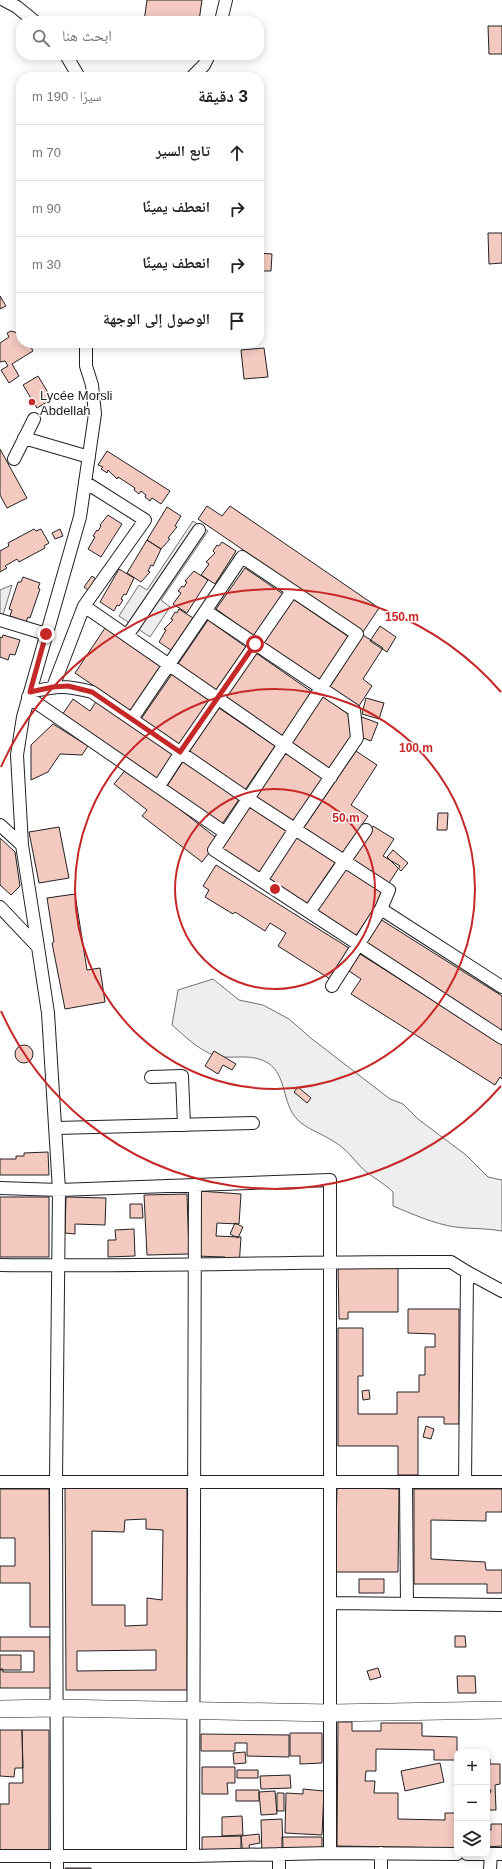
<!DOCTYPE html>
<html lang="ar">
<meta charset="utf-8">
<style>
:root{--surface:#fff;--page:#f6f6f6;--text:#222;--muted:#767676;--line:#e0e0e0}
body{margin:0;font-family:Helvetica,"Noto Naskh Arabic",sans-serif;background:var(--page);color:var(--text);direction:rtl}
.controls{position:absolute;right:12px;bottom:12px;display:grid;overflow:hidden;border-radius:8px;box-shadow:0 2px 10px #0003}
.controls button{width:36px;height:36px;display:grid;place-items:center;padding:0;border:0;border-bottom:1px solid var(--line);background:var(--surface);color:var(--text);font:20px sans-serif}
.stop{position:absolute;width:12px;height:12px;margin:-9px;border:3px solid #c62828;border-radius:50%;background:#fff}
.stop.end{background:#c62828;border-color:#fff;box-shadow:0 1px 4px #0008}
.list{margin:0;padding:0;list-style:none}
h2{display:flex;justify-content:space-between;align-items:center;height:52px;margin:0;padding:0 16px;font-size:17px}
h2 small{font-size:13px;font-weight:400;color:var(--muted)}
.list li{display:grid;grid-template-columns:26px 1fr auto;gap:12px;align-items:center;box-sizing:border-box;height:56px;padding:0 16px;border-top:1px solid var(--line)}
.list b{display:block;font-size:15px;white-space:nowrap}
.list em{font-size:13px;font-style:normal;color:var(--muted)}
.icon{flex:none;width:22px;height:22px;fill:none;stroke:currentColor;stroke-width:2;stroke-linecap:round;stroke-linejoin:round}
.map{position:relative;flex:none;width:502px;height:1869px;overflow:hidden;direction:ltr}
.search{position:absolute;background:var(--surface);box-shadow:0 2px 10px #0003;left:16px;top:16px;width:248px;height:44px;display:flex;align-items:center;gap:10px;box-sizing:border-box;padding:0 14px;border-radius:16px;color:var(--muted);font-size:15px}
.panel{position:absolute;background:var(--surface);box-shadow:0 2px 10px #0003;left:16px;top:72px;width:248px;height:276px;border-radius:16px;direction:rtl}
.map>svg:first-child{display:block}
</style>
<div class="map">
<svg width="502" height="1869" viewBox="0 0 502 1869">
<rect width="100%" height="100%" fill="#fff"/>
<path fill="#eee" stroke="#6f6f6f" d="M213,979L239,1000L263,1005L289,1019L312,1039L390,1099L403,1104L418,1119L466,1155L488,1177L502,1180V1231C487,1228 471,1229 455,1227C435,1224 412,1214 393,1206V1192C383,1182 371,1177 362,1168C351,1157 348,1150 333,1141C321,1133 306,1129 297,1119C282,1104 287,1075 268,1063C253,1054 239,1058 223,1057C203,1055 186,1037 172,1025L178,990Z"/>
<path fill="#ededed" stroke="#6f6f6f" d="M193,521L208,531L161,600L170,607L150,637L119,616L139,585L147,590Z
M12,585L0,625V590Z"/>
<path fill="#f3c9c0" stroke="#222" fill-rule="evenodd" d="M147,0H202L199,21H144Z
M488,26H502V54H489Z
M488,233H502V263L489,264Z
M259,253L272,254L271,271H259Z
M0,296L6,306L0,309Z
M11,331L21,334V343H29L33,351L12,364L19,376L9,383L1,370L8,366L5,361L0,362V343L9,337L7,333Z
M264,348L268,377L244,379L241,350Z
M38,376L52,399L37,408L23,385Z
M0,449L27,498L7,508L0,495Z
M107,451L170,491L161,504L152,498L150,501L145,497L146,495L141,491L139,494L134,490L135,488L118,477L117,479L108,470L107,473L101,469L103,467L98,465Z
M207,506L222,516L230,506L379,608L363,632L198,519Z
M167,507L181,516L175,526L177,527L168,538L170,539L161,549L147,540Z
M108,515L122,524L101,557L88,549L95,537L93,536L97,530L98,531L101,526L100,525Z
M34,529L36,531L41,529L49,543L44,546L45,548L19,562L17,559L5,566L7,568L0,572V551L9,546L8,543Z
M60,529L63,536L55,539L52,533Z
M147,540L161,549L153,566L151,565L148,571L150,572L141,582L127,573Z
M222,542L236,551L215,584L201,575L209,564L206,562L215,553L213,551L217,545L219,546Z
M245,568L283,594L254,636L216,609Z
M119,569L134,578L126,595L124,594L121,599L123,600L119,606L117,605L114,611L100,602Z
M194,571L208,580L187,613L173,604L181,593L178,591L182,586L184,587L187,582L185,581Z
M92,576L100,582L92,593L84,587Z
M23,577L40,583L38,588L40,589L30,618L28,617L26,622L10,616L12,610L9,609L18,582H21Z
M293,599L349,637L319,681L263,643Z
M179,609L193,618L172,651L159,642L166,630L164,629L173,620L171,619L175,612L177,613Z
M208,620L246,647L216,690L178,664Z
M380,626L396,637L387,652L370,641Z
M105,628L161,667L131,711L75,673Z
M3,635L20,640L15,655L10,654L8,660L0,657V637L2,638Z
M363,635L383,648L363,679L372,686L357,709L328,690Z
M256,653L312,692L282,736L226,697Z
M172,674L210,701L179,745L141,719Z
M323,696L348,714L351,737L329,769L291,742Z
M366,698L384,703L379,719L362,714Z
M73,699L90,711L97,700L175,754L157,780L62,715Z
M219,708L275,746L245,790L189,752Z
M359,716L378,723L371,741L353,734Z
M53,724L88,746L82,755L60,754L48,772L31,780V745Z
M356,751L377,765L351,805L368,816L341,855L303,829Z
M286,753L324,779L294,823L256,797Z
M184,760L240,798L222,824L167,786Z
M127,768L219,840L202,862L142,816L147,810L114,784Z
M251,805L290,831L260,875L221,849Z
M438,813H448L447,830H437Z
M373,826L394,839L383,856L400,866L389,883L352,859Z
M59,827L69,878L39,883L29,832Z
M298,835L336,861L306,905L267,879Z
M0,838L15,852L20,886L11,895L0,885Z
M393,850L408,863L401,871L387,857Z
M216,865L349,948L330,979L278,946L286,933L270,923L265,931L235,912L233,914L205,897L209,890L203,886Z
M346,867L385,893L355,937L316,911Z
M75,894L87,970L100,968L105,1002L65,1009L52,943L54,942L47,898Z
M380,919L502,996V1031L365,943Z
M360,954L502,1044V1079L500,1077L495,1085L351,994L361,979L349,971Z
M15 1054a9 9 0 1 1 18 0a9 9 0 1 1-18 0Z
M214,1051L236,1064L232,1070L223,1065L218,1074L205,1066Z
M298,1087L311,1098L307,1103L294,1092Z
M48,1152L49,1175H0V1159H16V1156H24V1153Z
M199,1191L241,1194L239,1224L217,1223L216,1236L241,1237L239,1267L224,1266L225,1257L195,1256Z
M187,1194L189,1254L147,1255L144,1195Z
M0,1197H49V1257H0Z
M66,1197L106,1198L105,1225L75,1224V1234L65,1233Z
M130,1204H142L143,1218H130Z
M235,1223L243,1227L238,1238L230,1234Z
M134,1229L135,1256L108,1257V1240H116L115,1230Z
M338,1266H398V1312H348V1319H339Z
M408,1309H459V1424H444V1417H418V1475H398V1446H338V1328H363V1376H358V1414H397V1392H419V1375H425V1347H435V1334L408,1333Z
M369,1390L370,1399L363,1400L362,1391Z
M426,1426L434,1429L431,1439L423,1437Z
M337,1487L399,1489L398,1572H335Z
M65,1488H187V1690H66ZM146,1519V1529L163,1530L162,1600L147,1598V1625L125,1626V1605H92V1531L124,1532L125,1520ZM156,1650V1670L77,1671V1651Z
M0,1489H49L50,1627H30V1583H0V1566H15V1538H0Z
M414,1489H502V1512H486V1521L431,1520V1559L485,1562L486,1570H502V1593H487V1584H414Z
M359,1579H384V1593H359Z
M455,1636H465L466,1647H455Z
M0,1637H50L51,1688H0V1669H3V1672H34V1651H0Z
M0,1655H21V1670H0Z
M378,1668L381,1677L370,1680L367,1671Z
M457,1676H475L476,1693H458Z
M338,1722H352V1731H381V1723H422V1736L457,1737V1760H434V1750L376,1749V1771H366L365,1781H375L374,1793H398V1819L445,1820V1813H457V1848L337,1846Z
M0,1730H22L23,1768H15L14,1777L0,1776Z
M22,1730H49V1850H0V1804H9V1783H23Z
M290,1733H322V1763L300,1764V1756H290Z
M201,1734L289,1735V1757L247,1756V1743H235V1751H201Z
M245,1752L246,1763L234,1764L233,1753Z
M487,1759H490V1764H500V1784L495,1785L496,1810H487Z
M440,1763L444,1782L405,1791L401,1771Z
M202,1767H235V1783H227L228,1794H202Z
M237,1770H258V1778H237Z
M290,1775L291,1788L261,1789L260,1776Z
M487,1784L491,1791L487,1799Z
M303,1789L324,1791L322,1835L285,1833L286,1793L303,1794Z
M236,1790H259V1801H236Z
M275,1791L277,1814L261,1815L259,1792Z
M277,1793H284V1811H277Z
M242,1816L243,1835L222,1836V1817Z
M282,1819L283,1849L262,1857L261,1820Z
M491,1824H502V1846L487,1847V1830H491Z
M259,1834L260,1843L249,1845L251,1856L243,1857L241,1836Z
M241,1836V1854L202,1855V1837Z
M282,1837H322V1856H282Z
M65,1868H91V1869H65Z"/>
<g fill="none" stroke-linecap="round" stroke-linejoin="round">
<defs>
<path id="minor" d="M4,0L17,7L34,21
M221,21L226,0
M66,55L79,77
M192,77L204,65L209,55
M24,438L89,457
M14,459L34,419
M84,606L331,777
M206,611L354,710L357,738L295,829L261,881
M0,620L46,634
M127,636L199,530
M53,687L84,606L145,520L85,482
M30,692C58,686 64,685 92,692L247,798L389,890L381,909L332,986
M28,697L224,832
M132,719L242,557L357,634L214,850L502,1038
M159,786L181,752L292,591
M0,825L22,845
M0,907L38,947L48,1013L59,1190L56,1482L57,1869
M381,909L502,987
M309,912L366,830
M38,947L22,845L17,755L23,717L80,517L95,414L92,385L86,366V343
M151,1077L182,1076L184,1125
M56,1128L253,1123
M0,1188L59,1190L330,1180V1853
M0,1265C150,1267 301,1261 451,1262L467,1272L502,1291
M0,1482H502
M465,1482L467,1272
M406,1483L407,1604
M331,1603L502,1605
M279,1854V1869
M467,1854H502
M0,1856H193L330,1853L457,1854
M193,1856L195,1186
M381,1869V1853
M490,1869L491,1854"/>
<path id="secondary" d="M0,1709L56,1708L331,1713L502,1710"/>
</defs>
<use href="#minor" stroke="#222" stroke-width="14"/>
<use href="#secondary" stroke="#222" stroke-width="18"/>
<use href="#minor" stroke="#fff" stroke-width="12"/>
<use href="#secondary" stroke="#fff" stroke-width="17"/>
</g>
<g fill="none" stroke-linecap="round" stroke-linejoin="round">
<path stroke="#c62828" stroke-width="5" d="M46,634L30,692L53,687L68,686L92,692L180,752L255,644"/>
</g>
<g fill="none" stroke="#c62828" stroke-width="2">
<circle cx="275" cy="889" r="100"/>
<circle cx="275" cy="889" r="200"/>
<path d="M501 1086A300 300 0 0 1 1 1011M1 767A300 300 0 0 1 501 692"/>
</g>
<circle fill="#c62828" stroke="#fff" stroke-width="1.5" cx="32" cy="402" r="4"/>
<g text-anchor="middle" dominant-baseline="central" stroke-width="3" stroke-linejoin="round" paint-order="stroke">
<g font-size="13" fill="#222" stroke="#fff" text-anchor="start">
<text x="40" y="395">Lycée Morsli<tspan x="40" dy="15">Abdellah</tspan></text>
</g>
</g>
<circle cx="275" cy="889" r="6" fill="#c62828" stroke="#fff" stroke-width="2"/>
<g font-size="12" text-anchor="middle" font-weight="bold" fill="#c62828" stroke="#fff" stroke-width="3" stroke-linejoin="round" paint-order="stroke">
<text x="402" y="621">150 m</text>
<text x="416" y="752">100 m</text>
<text x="346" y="822">50 m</text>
</g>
</svg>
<div class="controls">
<button>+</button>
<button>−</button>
<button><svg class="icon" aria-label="layers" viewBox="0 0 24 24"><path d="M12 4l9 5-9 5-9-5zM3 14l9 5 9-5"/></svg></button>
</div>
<div class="stop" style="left:255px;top:644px"></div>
<div class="stop end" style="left:46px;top:634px"></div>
<div class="search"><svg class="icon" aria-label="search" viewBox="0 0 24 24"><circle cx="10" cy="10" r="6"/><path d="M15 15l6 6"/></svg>ابحث هنا</div>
<section class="panel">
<h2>3 دقيقة<small>سيرًا · 190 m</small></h2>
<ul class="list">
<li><svg class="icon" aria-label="ahead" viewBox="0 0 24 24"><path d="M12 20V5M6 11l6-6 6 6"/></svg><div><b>تابع السير</b></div><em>70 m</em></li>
<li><svg class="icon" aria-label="right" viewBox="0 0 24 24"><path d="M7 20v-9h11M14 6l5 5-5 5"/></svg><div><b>انعطف يمينًا</b></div><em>90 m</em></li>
<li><svg class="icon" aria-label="right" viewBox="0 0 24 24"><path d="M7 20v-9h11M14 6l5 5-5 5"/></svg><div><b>انعطف يمينًا</b></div><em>30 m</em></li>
<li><svg class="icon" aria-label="arrive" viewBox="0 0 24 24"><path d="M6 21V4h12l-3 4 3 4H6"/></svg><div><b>الوصول إلى الوجهة</b></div></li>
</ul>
</section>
</div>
